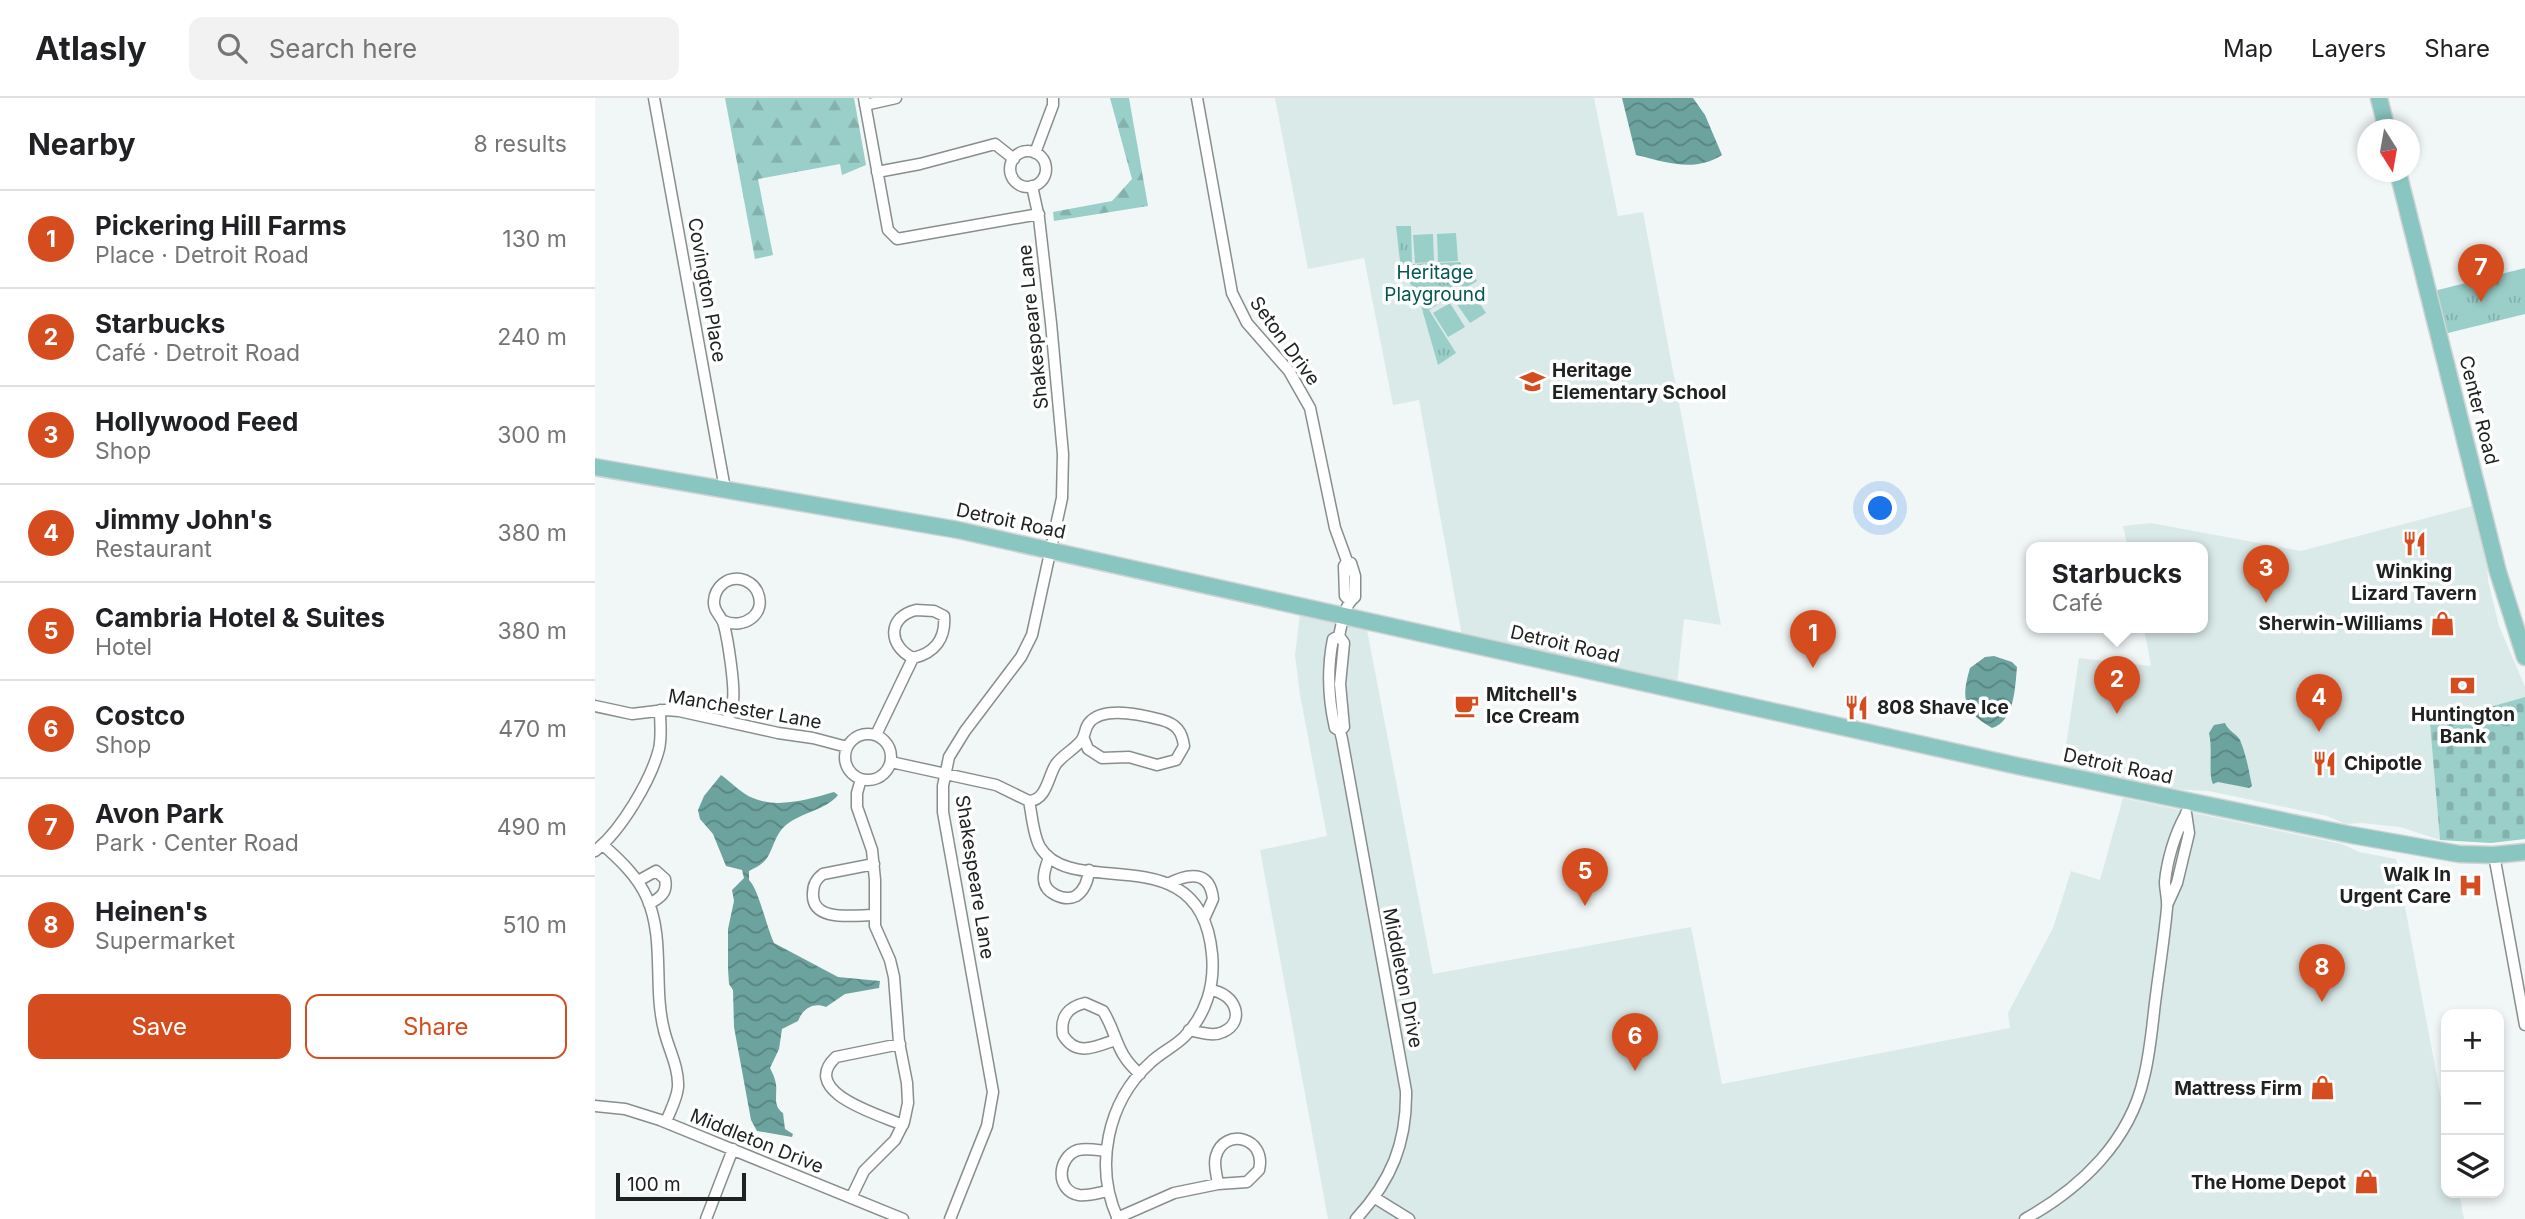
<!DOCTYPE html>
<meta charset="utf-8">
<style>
:root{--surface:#fff;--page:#f2f2f2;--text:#202124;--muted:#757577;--line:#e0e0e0;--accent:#d54d1f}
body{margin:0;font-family:Inter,sans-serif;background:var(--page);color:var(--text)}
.controls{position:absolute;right:21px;bottom:21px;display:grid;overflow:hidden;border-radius:14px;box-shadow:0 4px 10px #0003}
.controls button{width:63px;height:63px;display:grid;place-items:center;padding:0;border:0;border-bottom:2px solid var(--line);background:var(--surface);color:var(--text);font:35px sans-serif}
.compass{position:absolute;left:1762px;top:21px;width:63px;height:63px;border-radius:50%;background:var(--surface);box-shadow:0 4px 10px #0003;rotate:169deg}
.scale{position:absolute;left:21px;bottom:18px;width:130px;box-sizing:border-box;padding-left:7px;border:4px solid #202222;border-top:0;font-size:19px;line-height:24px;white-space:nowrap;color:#202222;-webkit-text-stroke:5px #fff;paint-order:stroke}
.you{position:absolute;left:1286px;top:411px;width:24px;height:24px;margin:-18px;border:5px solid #fff;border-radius:50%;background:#1a73e8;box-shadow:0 0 0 10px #1a73e833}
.badge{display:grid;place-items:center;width:46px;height:46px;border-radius:50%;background:var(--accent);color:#fff;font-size:23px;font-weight:700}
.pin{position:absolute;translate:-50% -58px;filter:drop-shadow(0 2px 4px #0008)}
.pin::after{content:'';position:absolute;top:37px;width:24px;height:21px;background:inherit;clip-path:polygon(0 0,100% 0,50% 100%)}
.popup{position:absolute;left:1431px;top:444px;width:182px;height:91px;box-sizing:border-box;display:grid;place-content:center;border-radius:14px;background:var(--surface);filter:drop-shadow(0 2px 5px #0005);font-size:23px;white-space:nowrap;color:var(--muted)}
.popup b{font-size:26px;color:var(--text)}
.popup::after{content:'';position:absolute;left:50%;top:100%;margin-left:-14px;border:14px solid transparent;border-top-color:var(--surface)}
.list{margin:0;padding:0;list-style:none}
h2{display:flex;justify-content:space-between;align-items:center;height:91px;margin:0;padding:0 28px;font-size:30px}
h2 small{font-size:23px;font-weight:400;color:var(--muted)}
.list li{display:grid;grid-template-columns:46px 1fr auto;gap:21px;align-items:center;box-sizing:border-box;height:98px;padding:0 28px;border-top:2px solid var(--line)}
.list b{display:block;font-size:26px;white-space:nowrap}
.list p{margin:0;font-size:23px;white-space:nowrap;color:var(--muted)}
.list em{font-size:23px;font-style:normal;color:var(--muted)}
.actions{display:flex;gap:14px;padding:21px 28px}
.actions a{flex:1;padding:16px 0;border:2px solid var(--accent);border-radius:14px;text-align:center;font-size:24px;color:var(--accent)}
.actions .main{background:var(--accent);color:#fff}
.icon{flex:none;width:38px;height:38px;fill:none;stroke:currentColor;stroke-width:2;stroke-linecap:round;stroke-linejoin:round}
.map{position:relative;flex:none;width:1930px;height:1121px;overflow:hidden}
header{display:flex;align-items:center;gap:42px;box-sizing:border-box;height:98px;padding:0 35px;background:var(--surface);border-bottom:2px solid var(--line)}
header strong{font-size:33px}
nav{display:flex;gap:38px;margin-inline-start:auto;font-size:24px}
.search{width:490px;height:63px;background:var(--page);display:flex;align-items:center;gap:18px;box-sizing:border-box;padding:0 24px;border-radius:14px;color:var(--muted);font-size:26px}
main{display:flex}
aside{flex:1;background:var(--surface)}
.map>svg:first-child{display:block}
</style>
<header>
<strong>Atlasly</strong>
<div class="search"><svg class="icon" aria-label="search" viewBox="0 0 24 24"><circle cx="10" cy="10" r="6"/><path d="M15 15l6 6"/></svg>Search here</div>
<nav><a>Map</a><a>Layers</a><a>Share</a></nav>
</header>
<main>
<aside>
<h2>Nearby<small>8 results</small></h2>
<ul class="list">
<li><span class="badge">1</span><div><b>Pickering Hill Farms</b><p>Place · Detroit Road</p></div><em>130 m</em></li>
<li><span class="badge">2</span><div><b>Starbucks</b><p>Café · Detroit Road</p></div><em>240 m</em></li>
<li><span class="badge">3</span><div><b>Hollywood Feed</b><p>Shop</p></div><em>300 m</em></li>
<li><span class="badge">4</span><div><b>Jimmy John's</b><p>Restaurant</p></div><em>380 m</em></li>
<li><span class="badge">5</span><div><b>Cambria Hotel &amp; Suites</b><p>Hotel</p></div><em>380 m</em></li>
<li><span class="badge">6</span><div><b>Costco</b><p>Shop</p></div><em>470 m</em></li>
<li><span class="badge">7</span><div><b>Avon Park</b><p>Park · Center Road</p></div><em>490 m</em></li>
<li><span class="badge">8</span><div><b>Heinen's</b><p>Supermarket</p></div><em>510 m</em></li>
</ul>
<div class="actions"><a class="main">Save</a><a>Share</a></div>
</aside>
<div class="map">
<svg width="1930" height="1121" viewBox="0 0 1930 1121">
<defs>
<pattern id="grass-tufts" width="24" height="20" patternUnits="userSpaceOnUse" patternTransform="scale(1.75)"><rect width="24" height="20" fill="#9acec8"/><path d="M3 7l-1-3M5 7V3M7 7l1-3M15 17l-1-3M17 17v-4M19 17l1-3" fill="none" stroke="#84b1ac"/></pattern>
<pattern id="forest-firs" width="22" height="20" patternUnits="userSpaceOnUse" patternTransform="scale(1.75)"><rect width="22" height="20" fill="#9acec8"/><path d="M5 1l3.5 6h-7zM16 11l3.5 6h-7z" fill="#84b1ac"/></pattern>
<pattern id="cemetery-stones" width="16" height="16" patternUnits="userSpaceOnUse" patternTransform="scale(1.75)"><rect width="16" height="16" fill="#9acec8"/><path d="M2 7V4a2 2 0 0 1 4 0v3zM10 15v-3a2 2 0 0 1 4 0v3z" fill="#84b1ac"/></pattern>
<pattern id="water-waves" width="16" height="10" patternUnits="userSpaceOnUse" patternTransform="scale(1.75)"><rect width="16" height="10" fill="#6da39e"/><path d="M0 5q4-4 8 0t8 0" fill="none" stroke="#598480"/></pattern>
</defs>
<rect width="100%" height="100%" fill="#f0f7f6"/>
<path fill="#daeae8" d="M680,0H999L1023,118L1048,114L1126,527L1089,521L1082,586L867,538L824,302L798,307L769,160L713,171Z
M1881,407L1892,460L1893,483L1904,528L1930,589V599L1835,626L1845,742L1805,729L1767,725L1751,726L1732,718L1614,693L1577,691L1468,668L1484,560L1556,568L1549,530H1608V450H1533L1528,428L1556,425L1706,453Z
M705,516L772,532L838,876L1096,829L1127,986L1415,930L1413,915L1458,830L1476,773L1505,782L1528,700L1747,746L1764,754L1801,761L1851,1027V1095H1864L1869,1121H733L665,752L732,738L705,597L700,557Z"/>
<path fill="url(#grass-tufts)" d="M801,128H816L817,166L864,164L876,174L882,183L834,212L861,255L843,267L823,197L806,172Z
M1930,170V216L1849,236L1839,193Z"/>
<path fill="url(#forest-firs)" d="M130,0H259L271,67L247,77L245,66L163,81L178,157L160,161Z
M515,0H534L553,108L459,123L458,114L517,103L537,81Z"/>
<path fill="url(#cemetery-stones)" d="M1930,599V741L1896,745L1845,742L1835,626Z"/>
<path fill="#9acec8" d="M861,135L863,163L843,164L842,136Z
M838,136L839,164L820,165L818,137Z
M876,192L891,215L875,225L859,202Z
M855,205L870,229L853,239L838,215Z"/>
<path fill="url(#water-waves)" d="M1027,0H1098L1110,17L1127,57C1099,75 1071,64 1041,57Z
M1399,558L1417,564L1422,569C1420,589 1420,623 1397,630C1368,613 1366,601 1375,570L1390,559Z
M1630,625C1633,633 1641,635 1645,642C1651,656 1654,673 1657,688L1654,690L1623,684L1618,686C1613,676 1618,652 1614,635L1619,627Z
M126,677C136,684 147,696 158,700C182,711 215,701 239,694L243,697C231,712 207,714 191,727C180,736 179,749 172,760C168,766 160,770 154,773V782C164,792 171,828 179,845L243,879L285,883L284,890L250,896L231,909C219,904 208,910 203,923L187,931L184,951L175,970C177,974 179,978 180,982C184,994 176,1007 188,1015L190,1031L198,1036L197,1039L162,1033L156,1022L139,929L138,892L134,886L133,871V831L139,803L137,792L149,780L147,772L131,768L118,736L105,721L103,712L109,698Z"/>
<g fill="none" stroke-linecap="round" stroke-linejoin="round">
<defs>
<path id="minor" d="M59,0L130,391
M269,0L293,132L302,141L444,116
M602,0L637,195L652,225L694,273L715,310L740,430L752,463
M270,7L301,0
M415 71a18 18 0 1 1 36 0a18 18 0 1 1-36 0Z
M440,55L458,7V0
M282,74L325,66L400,46L419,61
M321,512L339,513L349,518C351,540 340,555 318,560C293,548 292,519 321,512Z
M129,523C148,532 173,516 162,493C159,487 152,482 145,481C132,479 120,489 119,503C118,514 127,518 129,527C133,542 140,588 138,602C138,610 134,617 132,623
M744,538C747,525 749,507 760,499V478L756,465L752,463L749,468L750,498L755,503
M0,608L37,616L70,612L84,613L183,635L218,640L252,649
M745,633L749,629L745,586L749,545L744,538L738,541C732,571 733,600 740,630L745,633L747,641L811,993C812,1045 796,1083 761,1121
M250 659a23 23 0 1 1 46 0a23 23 0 1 1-46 0Z
M281,637L318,560
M296,664L401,687L434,703
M434,703C437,717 438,737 445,749C478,804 606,735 617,856C620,887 611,917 589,939C579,949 565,955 555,965C512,1004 499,1069 523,1121
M434,703C452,702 453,678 461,666C468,657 478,652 485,644C491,638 489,631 494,625C508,607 548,617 567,622C581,626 587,633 589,648L581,662L562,667L534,659L507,660L493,651L489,641
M8,747C25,762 43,779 52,800C70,841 58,889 69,932C73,950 84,969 83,989C82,1001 75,1013 71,1024
M0,753C26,733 56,682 64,651C67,638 65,625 65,612
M1899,757L1930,927
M454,759C452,766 448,774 449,782C450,795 469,804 481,798C490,792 493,782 494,772
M279,766L228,776C221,781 218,786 218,795C216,825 260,817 279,817
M43,783L61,773L70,781C73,795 65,800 54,806
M573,786C593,775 615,772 618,801L609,821
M1573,805L1582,785L1594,735L1591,715
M594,932C605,934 618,939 628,934C651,924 641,895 615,892
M520,942C500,949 481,959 468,937C465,919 473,909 490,905L508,913C523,937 520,955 545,976
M305,946L241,959C203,994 285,1017 308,1027
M0,1008L30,1011L65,1022L308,1121
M511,1053C502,1052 492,1050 483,1052C462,1059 460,1093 484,1097C493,1098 503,1095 512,1093
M256,1100L269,1073L300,1042L309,1024L313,1005L312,985L304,944L299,879L295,862L280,828V782L277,752L262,709V695L266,681
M780,1100L814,1121
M522,1120L579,1095L623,1086L652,1084L664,1072C672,1039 629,1029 621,1058C618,1067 622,1077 623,1086
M111,1121L138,1051
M355,1121L392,1028L398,994L348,714V688L354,659L370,633L426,559L437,537L467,400L468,356L456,225L444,120L437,88
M1430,1121C1486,1090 1535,1043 1549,979C1555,955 1557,930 1560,905C1564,873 1569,842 1572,810C1573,801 1570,792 1570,784C1572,762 1580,736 1590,718"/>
<path id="primary" d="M1784,0L1792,32
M1803,74L1903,474L1930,559
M0,369L363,432L1423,668L1757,737L1864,756L1899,757L1930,754"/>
</defs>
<use href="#minor" stroke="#888e8d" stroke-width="13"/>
<use href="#primary" stroke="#d2d3d3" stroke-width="19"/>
<use href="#minor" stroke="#fff" stroke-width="10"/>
<use href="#primary" stroke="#89c6c1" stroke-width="16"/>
</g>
<defs>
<symbol id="school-bare" viewBox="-9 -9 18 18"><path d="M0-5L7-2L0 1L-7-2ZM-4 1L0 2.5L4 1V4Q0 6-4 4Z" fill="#d54d1f" stroke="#fff" stroke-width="2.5" paint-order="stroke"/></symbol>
<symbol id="restaurant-bare" viewBox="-9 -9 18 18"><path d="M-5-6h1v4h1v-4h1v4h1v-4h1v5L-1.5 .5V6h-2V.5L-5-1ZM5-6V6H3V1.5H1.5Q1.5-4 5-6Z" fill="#d54d1f" stroke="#fff" stroke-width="2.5" paint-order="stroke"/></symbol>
<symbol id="shop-bare" viewBox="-9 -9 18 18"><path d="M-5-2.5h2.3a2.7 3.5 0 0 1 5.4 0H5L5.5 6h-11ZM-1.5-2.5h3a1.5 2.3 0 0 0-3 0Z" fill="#d54d1f" stroke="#fff" stroke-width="2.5" paint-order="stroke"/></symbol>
<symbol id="bank-bare" viewBox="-9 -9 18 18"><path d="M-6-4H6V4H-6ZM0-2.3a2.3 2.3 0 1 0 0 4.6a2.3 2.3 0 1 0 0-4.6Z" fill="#d54d1f" stroke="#fff" stroke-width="2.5" paint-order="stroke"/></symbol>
<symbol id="cafe-bare" viewBox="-9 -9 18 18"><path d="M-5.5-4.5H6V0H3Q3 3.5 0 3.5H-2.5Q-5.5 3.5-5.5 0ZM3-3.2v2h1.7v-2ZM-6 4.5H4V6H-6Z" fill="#d54d1f" stroke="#fff" stroke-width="2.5" paint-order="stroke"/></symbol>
<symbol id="hospital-bare" viewBox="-9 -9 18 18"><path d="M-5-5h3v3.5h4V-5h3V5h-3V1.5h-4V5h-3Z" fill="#d54d1f" stroke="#fff" stroke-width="2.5" paint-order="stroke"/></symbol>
</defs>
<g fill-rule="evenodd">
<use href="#school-bare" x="920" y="266" width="35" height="35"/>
<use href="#restaurant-bare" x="1802" y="428" width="35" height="35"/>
<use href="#shop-bare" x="1830" y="508" width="35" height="35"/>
<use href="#bank-bare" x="1850" y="570" width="35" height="35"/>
<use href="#cafe-bare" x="854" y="590" width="35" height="35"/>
<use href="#restaurant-bare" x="1244" y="592" width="35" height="35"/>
<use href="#restaurant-bare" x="1712" y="648" width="35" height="35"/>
<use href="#hospital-bare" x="1858" y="770" width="35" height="35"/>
<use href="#shop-bare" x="1710" y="972" width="35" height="35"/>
<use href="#shop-bare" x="1754" y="1066" width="35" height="35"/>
</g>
<g text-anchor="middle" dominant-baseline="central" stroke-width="7" stroke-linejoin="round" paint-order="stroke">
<g font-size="19" fill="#055752" stroke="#fff">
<text x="840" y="174">Heritage<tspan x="840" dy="22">Playground</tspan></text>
</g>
<g font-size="19" fill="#202222" stroke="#fff">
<text transform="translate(112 192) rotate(80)">Covington Place</text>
<text transform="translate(438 229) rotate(-96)">Shakespeare Lane</text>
<text transform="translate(690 243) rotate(54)">Seton Drive</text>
<text transform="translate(1884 312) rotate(76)">Center Road</text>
<text transform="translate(416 423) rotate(12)">Detroit Road</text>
<text transform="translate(970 546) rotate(13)">Detroit Road</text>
<text transform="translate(150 611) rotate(10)">Manchester Lane</text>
<text transform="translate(1523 668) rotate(12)">Detroit Road</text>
<text transform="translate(380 779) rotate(81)">Shakespeare Lane</text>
<text transform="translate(808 880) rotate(79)">Middleton Drive</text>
<text transform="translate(162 1043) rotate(22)">Middleton Drive</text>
</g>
<g font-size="19" font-weight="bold" fill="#202222" stroke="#fff" text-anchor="start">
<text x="957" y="272">Heritage<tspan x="957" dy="22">Elementary School</tspan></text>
<text x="1819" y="473" text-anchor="middle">Winking<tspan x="1819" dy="22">Lizard Tavern</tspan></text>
<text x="1828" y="525" text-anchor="end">Sherwin-Williams</text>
<text x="891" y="596">Mitchell's<tspan x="891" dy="22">Ice Cream</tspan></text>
<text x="1282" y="609">808 Shave Ice</text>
<text x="1868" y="616" text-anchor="middle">Huntington<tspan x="1868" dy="22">Bank</tspan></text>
<text x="1749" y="665">Chipotle</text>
<text x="1856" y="776" text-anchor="end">Walk In<tspan x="1856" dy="22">Urgent Care</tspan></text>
<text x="1707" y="990" text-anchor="end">Mattress Firm</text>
<text x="1751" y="1084" text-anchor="end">The Home Depot</text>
</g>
</g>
</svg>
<div class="controls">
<button>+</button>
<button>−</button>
<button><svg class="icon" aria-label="layers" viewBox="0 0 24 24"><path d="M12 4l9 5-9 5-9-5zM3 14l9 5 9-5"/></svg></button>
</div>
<svg class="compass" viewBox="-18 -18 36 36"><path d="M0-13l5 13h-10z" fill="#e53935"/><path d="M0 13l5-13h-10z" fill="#757577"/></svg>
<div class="scale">100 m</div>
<div class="you"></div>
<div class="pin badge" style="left:1218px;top:570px">1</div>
<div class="pin badge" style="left:1522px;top:616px">2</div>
<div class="popup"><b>Starbucks</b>Café</div>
<div class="pin badge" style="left:1671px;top:505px">3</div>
<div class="pin badge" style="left:1724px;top:634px">4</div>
<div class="pin badge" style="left:990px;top:808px">5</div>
<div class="pin badge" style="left:1040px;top:973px">6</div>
<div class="pin badge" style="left:1886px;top:204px">7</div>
<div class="pin badge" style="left:1727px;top:904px">8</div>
</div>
</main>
